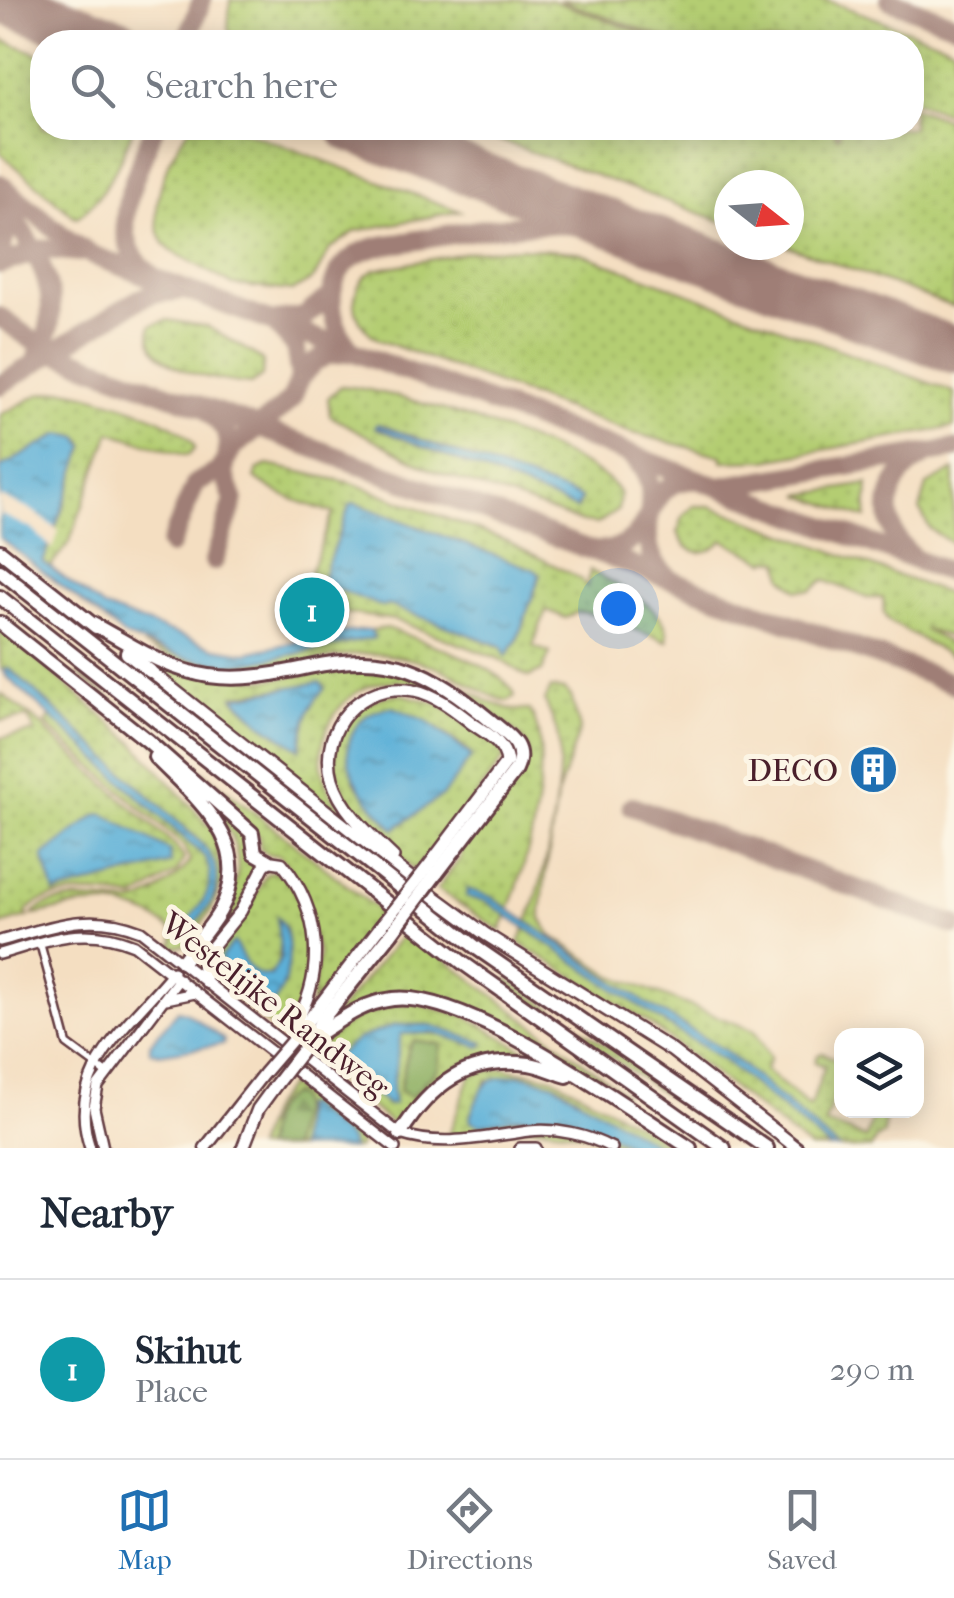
<!DOCTYPE html>
<style>
:root{--surface:#fff;--page:#f2f2f3;--text:#1f2937;--muted:#747a83;--line:#e0e1e3;--accent:#1f6fb2}
body{margin:0;font-family:"IM FELL French Canon",serif;background:var(--page);color:var(--text)}
.controls{position:absolute;right:30px;bottom:30px;display:grid;overflow:hidden;border-radius:20px;box-shadow:0 5px 25px #0003}
.controls button{width:90px;height:90px;display:grid;place-items:center;padding:0;border:0;border-bottom:2px solid var(--line);background:var(--surface);color:var(--text);font:50px sans-serif}
.compass{position:absolute;left:714px;top:170px;width:90px;height:90px;border-radius:50%;background:var(--surface);box-shadow:0 5px 25px #0003;rotate:107deg}
.you{position:absolute;left:618px;top:608px;width:35px;height:35px;margin:-25px;border:8px solid #fff;border-radius:50%;background:#1a73e8;box-shadow:0 0 0 15px #1a73e833}
.badge{display:grid;place-items:center;width:65px;height:65px;border-radius:50%;background:var(--accent);color:#fff;font-size:32px;font-weight:700}
.pin{position:absolute;translate:-50% -50%;border:5px solid #fff;box-shadow:0 2px 10px #0006}
.list{margin:0;padding:0;list-style:none}
h2{display:flex;justify-content:space-between;align-items:center;height:130px;margin:0;padding:0 40px;font-size:42px}
h2 small{font-size:32px;font-weight:400;color:var(--muted)}
.list li{display:grid;grid-template-columns:65px 1fr auto;gap:30px;align-items:center;box-sizing:border-box;height:180px;padding:0 40px;border-top:2px solid var(--line)}
.list b{display:block;font-size:38px;white-space:nowrap}
.list p{margin:0;font-size:32px;white-space:nowrap;color:var(--muted)}
.list em{font-size:32px;font-style:normal;color:var(--muted)}
.icon{flex:none;width:55px;height:55px;fill:none;stroke:currentColor;stroke-width:2;stroke-linecap:round;stroke-linejoin:round}
.map{position:relative;flex:none;width:954px;height:1148px;overflow:hidden}
.search{position:absolute;background:var(--surface);box-shadow:0 5px 25px #0003;left:30px;right:30px;top:30px;height:110px;display:flex;align-items:center;gap:25px;box-sizing:border-box;padding:0 35px;border-radius:40px;color:var(--muted);font-size:38px}
.sheet{height:310px;background:var(--surface)}
nav{display:flex;justify-content:space-around;align-items:center;box-sizing:border-box;height:140px;border-top:2px solid var(--line);background:var(--surface);font-size:28px;color:var(--muted)}
nav a{display:grid;justify-items:center;gap:5px}
nav .on{color:var(--accent)}
.map>svg:first-child{display:block}
</style>
<div class="map">
<svg width="954" height="1148" viewBox="0 0 954 1148">
<defs>
<pattern id="grass-dots" width="8" height="8" patternUnits="userSpaceOnUse" patternTransform="scale(2.5)"><rect width="8" height="8" fill="#b4cd72"/><path d="M2 2h.1M6 6h.1" fill="none" stroke="#9cb063" stroke-width="1.8" stroke-linecap="round"/></pattern>
<pattern id="forest-firs" width="22" height="20" patternUnits="userSpaceOnUse" patternTransform="scale(2.5)"><rect width="22" height="20" fill="#8fb064"/><path d="M5 1l3.5 6h-7zM16 11l3.5 6h-7z" fill="#778f53"/></pattern>
<pattern id="water-ripples" width="26" height="14" patternUnits="userSpaceOnUse" patternTransform="scale(2.5)"><rect width="26" height="14" fill="#5cb0d8"/><path d="M2 4q2-2 4 0t4 0M15 11q2-2 4 0t4 0" fill="none" stroke="#4e8faf"/></pattern>
</defs>
<rect width="100%" height="100%" fill="#fcf5e5"/>
<filter id="ink" filterUnits="userSpaceOnUse"><feTurbulence type="fractalNoise" baseFrequency=".01" numOctaves="2"/><feDisplacementMap in="SourceGraphic" scale="20" xChannelSelector="R" yChannelSelector="G"/><feConvolveMatrix kernelMatrix="1 2 1 2 8 2 1 2 1" color-interpolation-filters="sRGB"/></filter>
<filter id="wash" filterUnits="userSpaceOnUse"><feTurbulence type="fractalNoise" baseFrequency=".0048" numOctaves="4" result="noise"/><feDisplacementMap in="SourceGraphic" scale="40" xChannelSelector="R" yChannelSelector="G"/><feGaussianBlur stdDeviation="2.25" result="paint"/><feColorMatrix in="noise" values="0 0 0 0 0 0 0 0 0 0 0 0 0 0 0 0 0 1.4 0 .05"/><feComposite in="paint" operator="in"/></filter>
<g filter="url(#wash)">
<rect width="100%" height="100%" fill="#f4dec1"/>
<path fill="url(#grass-dots)" stroke="#7f764e" stroke-width="2.5" fill-rule="evenodd" d="M230,0H551L667,42H236L228,29Z
M559,0H826L954,47V116L912,100V42H675Z
M0,39L42,55V128H133C122,159 104,200 76,218L0,153Z
M912,107L954,122V307L785,245H789V185H729V224L466,128H833L837,137L840,135L837,128H912Z
M190,128H236L460,211L356,231L330,249L314,278L292,291L233,285L170,250C140,225 167,153 190,128Z
M521,248L577,252L954,392V427L766,460L722,461V456L629,432L379,340C352,324 344,288 374,270L475,251Z
M168,320L208,327L257,356L263,362L262,376L251,384C219,381 141,371 151,325Z
M341,386C386,387 607,455 620,495L618,510L597,524L582,522L431,470L330,416L328,398ZM378,424L581,498L578,508L376,428Z
M64,390C92,393 187,420 195,448L189,455H184L110,432L69,543L50,567L43,562L85,446L83,440L60,434L0,468V415L40,394Z
M268,465L352,483L507,541L581,579L587,587L590,570C614,585 673,608 667,641L588,613L577,612L566,618L546,610L533,646L550,653L542,671L528,677L497,658L395,620L345,613L330,594L306,583L333,513C307,504 276,496 255,478L258,469ZM540,575L517,640L507,655L501,647L389,604Z
M954,470V545L930,529L920,510L927,485Z
M868,484L866,518L800,495Z
M694,506H710L954,596V638L923,629L954,646V658L889,621L884,613L883,598H868L824,580L811,590H797L783,577L780,561L769,559L767,562L723,540C707,558 686,556 678,532L683,516Z
M0,628L133,742L213,830L223,880L211,911L184,946L170,948L174,941L172,930C144,907 108,901 71,907C58,909 44,914 32,915C53,890 104,903 132,903C147,902 184,874 190,860L183,845L52,731L46,723L51,716L205,857C218,884 204,903 186,923C220,898 228,876 200,842L9,668L0,670Z
M387,628C417,640 506,665 515,696L508,701C487,697 471,683 452,674C429,663 402,656 377,654C348,652 321,660 292,666C236,676 192,674 143,645L185,658L229,665L373,638L371,630Z
M147,661L263,680L352,668L390,669L421,679L460,704C438,691 413,678 386,682C340,687 311,738 325,781C331,798 344,812 355,826ZM320,683L304,720L300,749L262,724L235,699V695Z
M77,673L381,912L310,1008L319,955L290,868L279,855H268L260,849L259,836Z
M453,682L490,702L513,710H530C556,756 528,862 509,909L491,897H467L486,901L507,915L501,931L437,889L461,857V850L525,768L529,751L522,738Z
M551,688L564,690L571,696L580,729L556,799L541,910V919L551,935L613,976L755,1031L770,1058L765,1070L810,1107L825,1066L815,1062L817,1056L822,1053L841,1061V1076L825,1123L866,1138L874,1111H885L884,1134L875,1140L871,1148H838L727,1052L644,1002L528,922C545,876 562,795 559,746C558,730 551,716 545,701Z
M0,693L46,728L47,732L176,846L184,858L177,872L135,899C108,893 46,888 26,912L28,917L0,925V738L35,732L28,717L0,721Z
M401,694L439,704L500,747L504,758L451,831L413,870C378,833 305,776 348,721C362,703 379,695 401,694ZM362,719L427,721L470,752L391,827L354,781L352,734Z
M188,785L246,835L248,855L261,867L237,913L194,967L189,963C217,927 254,882 230,834C220,816 202,800 188,785Z
M274,871C314,888 315,966 300,1000C295,1012 286,1024 279,1034L213,978L208,967L210,958L250,907L266,874ZM285,929C291,960 286,983 268,1008L234,981L251,969L260,977L274,972C283,957 277,943 285,929Z
M525,928L724,1060L830,1148H810L646,1021L519,943Z
M406,930L599,1074L624,1094L623,1099C571,1068 460,987 401,994C378,997 351,1013 329,1022Z
M508,979L680,1096L672,1100L506,984Z
M413,1003L466,1016L541,1060C494,1047 454,1060 419,1095C410,1104 405,1117 396,1127L310,1058C343,1022 364,1008 413,1003ZM395,1025H430L484,1043L426,1032L401,1034L388,1105L333,1063L358,1039Z
M503,1068L552,1077L651,1132L672,1148C637,1148 590,1101 557,1085C538,1077 508,1081 487,1080L471,1116V1121C530,1118 584,1113 635,1148C622,1148 617,1144 605,1140C585,1133 556,1128 534,1127C506,1125 476,1138 447,1140L471,1074Z
M289,1085L355,1137L360,1142L358,1148H352L351,1142L302,1107L298,1148H255L271,1108Z"/>
<path fill="url(#forest-firs)" stroke="#6c6848" stroke-width="2.5" d="M414,1040L441,1044L438,1069L411,1097L399,1091L409,1047Z
M291,1094L298,1098L300,1106L291,1148H264C267,1125 269,1106 291,1094Z"/>
<path fill="url(#water-ripples)" stroke="#536882" stroke-width="2.5" d="M377,424L581,498L577,509L375,427Z
M60,434L79,437L85,446L43,562L104,608L215,648L247,653L334,633L371,630L374,638L249,663L229,665L185,658L126,637L0,538V468Z
M354,503L535,570L540,575L517,640L506,656L501,646L389,605L383,607L326,585L322,579L349,507Z
M9,668L200,842C229,873 218,900 190,928L186,923C204,903 218,884 205,857L5,675L3,670Z
M320,682L325,688C306,708 305,726 300,749L262,724L234,697Z
M393,707L427,721L472,756L443,795L394,829C369,802 329,762 358,724C367,713 379,708 393,707Z
M104,814L170,851L171,863L55,893L43,856L96,815Z
M467,889L491,897L644,1002L727,1052L838,1148H830L724,1060L663,1022L486,901L466,897Z
M277,917C297,935 290,992 268,1008L234,981L220,958L234,942C243,957 251,980 271,975L281,958Z
M178,1010L186,1012L224,1040V1044L159,1054L150,1051V1044Z
M395,1025H430L484,1043L481,1047L434,1033L401,1034L392,1090L394,1104L388,1105L332,1059L358,1039Z
M522,1075L552,1083L663,1148H635L595,1127L566,1119L520,1117L479,1125L471,1121L470,1116C484,1083 484,1076 522,1075Z
M306,1105L348,1138L352,1148H298L302,1107Z"/>
<path fill="#f4dec1" d="M0,497L33,511L59,531L53,549L32,529L0,514Z"/>
<g fill="none" stroke-linecap="round" stroke-linejoin="round">
<path stroke="#9f7e76" stroke-width="20" d="M890,0L954,24
M186,42L202,0
M0,184L72,243L94,256L954,574
M0,200C34,245 72,301 37,356
M0,255L6,231L3,208
M0,264L45,249L80,252
M149,273C101,235 138,173 154,128
M0,317L43,348L954,684
M277,321L304,317L331,295
M277,326L295,346L300,378
M352,351C327,321 320,275 360,253C375,245 395,244 412,241C459,233 507,223 556,224C599,226 641,238 683,250
M0,385L139,299L155,293L177,291
M209,411L225,430L228,442L224,474L234,500L214,561
M630,455C677,494 622,536 667,576
M724,486L954,449
M170,545L196,483L218,472L234,447L282,408L292,398L300,378L315,362L327,355L351,352
M597,551C664,550 636,476 699,480
M911,555C876,526 884,477 924,456
M632,806L954,925"/>
<path stroke="#9f7e76" stroke-width="48" d="M3,0L119,42
M351,128L954,350"/>
</g>
</g>
<g filter="url(#ink)">
<g fill="none" stroke-linecap="round" stroke-linejoin="round">
<defs>
<path id="minor" d="M40,943L67,1044L105,1072"/>
<path id="tertiary" d="M0,941C51,927 89,910 141,931L400,1134C442,1148 484,1137 529,1131C557,1128 588,1135 612,1148
M0,954C49,940 84,924 134,945L395,1148
M166,999L195,993
M90,1148C64,1070 129,1026 173,972
M103,1148L94,1108L98,1086L179,979
M520,1148H536"/>
<path id="primary" d="M207,983L202,967L203,958L241,911L264,866L269,861L282,863C321,911 326,973 294,1026
M205,1148L264,1073"/>
<path id="trunk" d="M150,671L436,898L485,934L671,1050L797,1148
M393,857C370,835 341,810 332,779C318,728 362,680 414,690C437,695 455,710 473,724C488,734 505,743 507,762L427,868
M300,1031L381,926
M243,1148L258,1109L277,1083"/>
<path id="motorway" d="M0,551L96,627
M0,571L478,949L767,1148
M0,597L463,963L724,1148
M0,623L148,741L252,833L255,853L269,861
M91,623C131,644 163,669 209,676C243,681 276,674 309,667C392,650 429,670 492,722C509,736 527,746 516,770L436,874
M127,653L150,671
M155,757C197,800 257,844 220,911C209,930 194,945 182,962
M314,1035L321,1021L391,934
M311,1039C338,1022 360,1003 393,999C467,990 624,1106 690,1148
M400,1134C430,1085 468,1056 529,1064C542,1066 554,1072 567,1076"/>
</defs>
<use href="#minor" stroke="#643c42" stroke-width="11"/>
<use href="#tertiary" stroke="#643c42" stroke-width="14"/>
<use href="#primary" stroke="#643c42" stroke-width="15"/>
<use href="#trunk" stroke="#643c42" stroke-width="16"/>
<use href="#motorway" stroke="#643c42" stroke-width="18"/>
<use href="#minor" stroke="#fff" stroke-width="6"/>
<use href="#tertiary" stroke="#fff" stroke-width="9"/>
<use href="#primary" stroke="#fff" stroke-width="10"/>
<use href="#trunk" stroke="#fff" stroke-width="11"/>
<use href="#motorway" stroke="#fff" stroke-width="12"/>
<defs>
<path id="primary-bridge" d="M264,1073L300,1031"/>
<path id="trunk-bridge" d="M381,926L427,868
M277,1083L311,1039"/>
<path id="motorway-bridge" d="M391,934L436,874"/>
</defs>
<use href="#primary-bridge" stroke="#643c42" stroke-width="15" stroke-linecap="butt"/>
<use href="#trunk-bridge" stroke="#643c42" stroke-width="16" stroke-linecap="butt"/>
<use href="#motorway-bridge" stroke="#643c42" stroke-width="18" stroke-linecap="butt"/>
<use href="#primary-bridge" stroke="#fff" stroke-width="10"/>
<use href="#trunk-bridge" stroke="#fff" stroke-width="11"/>
<use href="#motorway-bridge" stroke="#fff" stroke-width="12"/>
</g>
</g>
<defs>
<symbol id="building-disc" viewBox="-11 -11 22 22"><circle r="9.5" fill="#1f6fb2" stroke="#fcf5e5"/><path d="M-4-6H4V6H1V3H-1V6H-4ZM-2.5-4.3h1.7v1.8h-1.7ZM.8-4.3h1.7v1.8H.8ZM-2.5-1h1.7V.8h-1.7ZM.8-1h1.7V.8H.8Z" fill="#fff"/></symbol>
</defs>
<g fill-rule="evenodd">
<use href="#building-disc" x="846" y="742" width="55" height="55"/>
</g>
<g text-anchor="middle" dominant-baseline="central" stroke-width="10" stroke-linejoin="round" paint-order="stroke">
<g font-size="32" fill="#4a1f2b" stroke="#fcf5e5" text-anchor="end">
<text x="838" y="770">DECO</text>
</g>
<g font-size="32" fill="#4a1f2b" stroke="#fcf5e5">
<text transform="translate(275 1005) rotate(38)">Westelijke Randweg</text>
</g>
</g>
</svg>
<div class="controls">
<button><svg class="icon" aria-label="layers" viewBox="0 0 24 24"><path d="M12 4l9 5-9 5-9-5zM3 14l9 5 9-5"/></svg></button>
</div>
<svg class="compass" viewBox="-18 -18 36 36"><path d="M0-13l5 13h-10z" fill="#e53935"/><path d="M0 13l5-13h-10z" fill="#747a83"/></svg>
<div class="you"></div>
<div class="pin badge" style="left:312px;top:610px;background:#0f9aa8">1</div>
<div class="search"><svg class="icon" aria-label="search" viewBox="0 0 24 24"><circle cx="10" cy="10" r="6"/><path d="M15 15l6 6"/></svg>Search here</div>
</div>
<section class="sheet">
<h2>Nearby<small></small></h2>
<ul class="list">
<li><span class="badge" style="background:#0f9aa8">1</span><div><b>Skihut</b><p>Place</p></div><em>290 m</em></li>
</ul>
</section>
<nav>
<a class="on"><svg class="icon" aria-label="map" viewBox="0 0 24 24"><path d="M3 6l6-2 6 2 6-2v14l-6 2-6-2-6 2zM9 4v14M15 6v14"/></svg>Map</a>
<a><svg class="icon" aria-label="directions" viewBox="0 0 24 24"><path d="M12 3l9 9-9 9-9-9zM9 14v-3h6M13 9l2 2-2 2"/></svg>Directions</a>
<a><svg class="icon" aria-label="saved" viewBox="0 0 24 24"><path d="M7 4h10v16l-5-4-5 4z"/></svg>Saved</a>
</nav>
